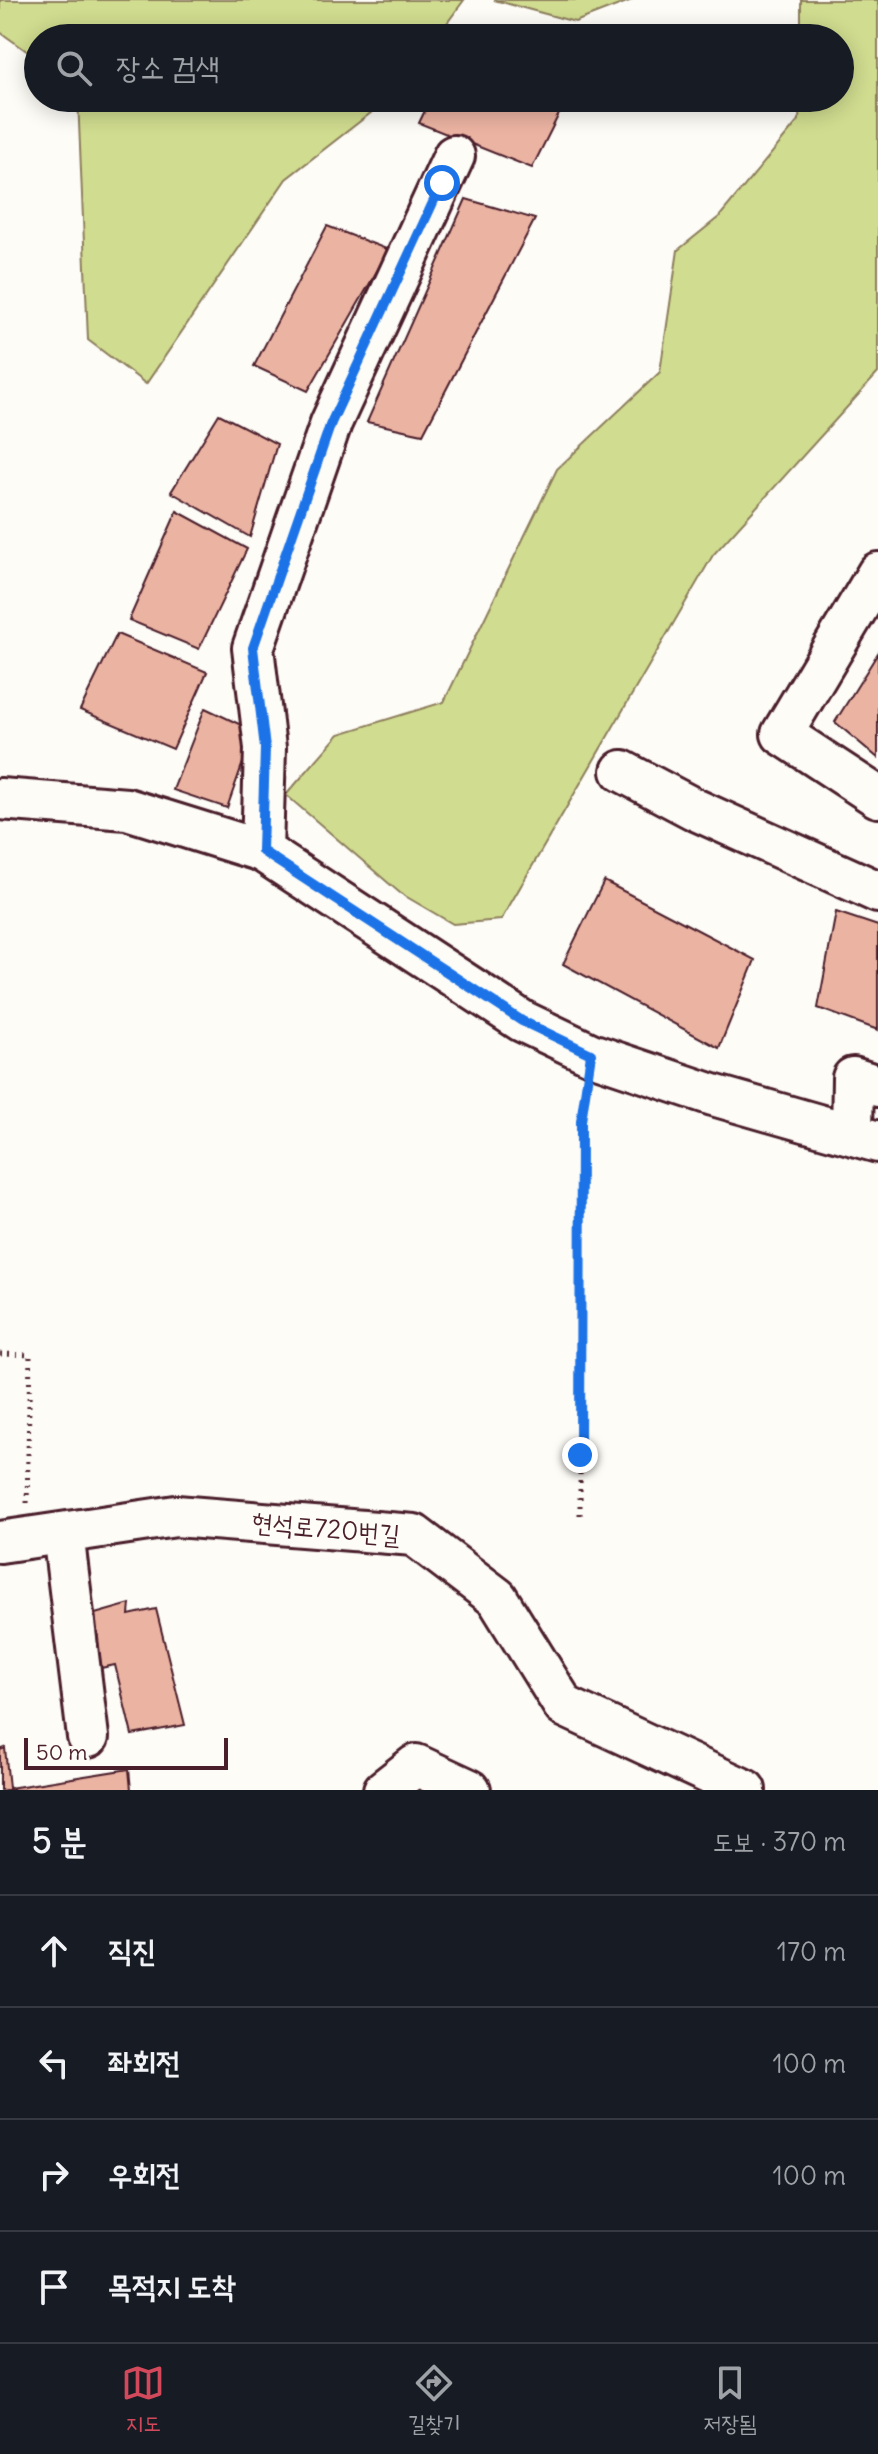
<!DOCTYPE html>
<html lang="ko">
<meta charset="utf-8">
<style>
:root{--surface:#171b24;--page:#242831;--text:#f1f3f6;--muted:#9ea1a6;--line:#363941;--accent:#d1495b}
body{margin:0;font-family:Delius,"Poor Story",sans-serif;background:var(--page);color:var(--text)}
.scale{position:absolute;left:24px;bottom:20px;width:204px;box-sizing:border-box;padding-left:8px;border:4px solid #4a1f2b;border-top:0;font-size:22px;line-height:28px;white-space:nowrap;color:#4a1f2b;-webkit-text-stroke:6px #fdfcf7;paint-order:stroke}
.stop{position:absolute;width:24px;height:24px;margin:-18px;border:6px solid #1a73e8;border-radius:50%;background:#fff}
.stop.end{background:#1a73e8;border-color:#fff;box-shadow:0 2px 8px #0008}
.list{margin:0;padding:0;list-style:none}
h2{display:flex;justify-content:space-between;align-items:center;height:104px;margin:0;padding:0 32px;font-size:34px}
h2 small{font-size:26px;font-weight:400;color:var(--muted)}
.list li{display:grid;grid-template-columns:52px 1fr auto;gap:24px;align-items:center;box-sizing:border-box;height:112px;padding:0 32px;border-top:2px solid var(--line)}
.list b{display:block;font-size:30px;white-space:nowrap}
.list em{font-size:26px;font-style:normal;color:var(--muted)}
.icon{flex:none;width:44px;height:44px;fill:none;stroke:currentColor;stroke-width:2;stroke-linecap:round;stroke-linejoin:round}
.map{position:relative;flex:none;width:878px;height:1790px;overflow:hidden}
.search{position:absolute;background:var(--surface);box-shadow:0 4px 20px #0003;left:24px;right:24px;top:24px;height:88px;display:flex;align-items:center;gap:20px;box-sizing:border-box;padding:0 28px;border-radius:44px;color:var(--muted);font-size:30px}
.sheet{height:552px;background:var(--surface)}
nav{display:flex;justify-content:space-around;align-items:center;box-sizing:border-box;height:112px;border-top:2px solid var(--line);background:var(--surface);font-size:22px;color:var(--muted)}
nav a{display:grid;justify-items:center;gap:4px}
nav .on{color:var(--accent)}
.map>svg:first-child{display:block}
</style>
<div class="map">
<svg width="878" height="1790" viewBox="0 0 878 1790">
<rect width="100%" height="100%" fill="#fdfcf7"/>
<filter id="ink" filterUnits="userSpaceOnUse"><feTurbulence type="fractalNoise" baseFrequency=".0125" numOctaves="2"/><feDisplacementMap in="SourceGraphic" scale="16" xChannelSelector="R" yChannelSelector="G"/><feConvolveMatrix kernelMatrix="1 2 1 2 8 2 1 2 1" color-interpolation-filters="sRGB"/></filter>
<g filter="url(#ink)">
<path fill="#d0dc8f" stroke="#8d7e5d" stroke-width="2" d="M0,0H464L436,38H38V59L0,32Z
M494,0H632L575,22Z
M801,0H878V373L713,555L501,920L453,924L400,893L286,795L339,734L444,702L557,469L660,372L678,250L719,217L799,120L800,98H840V38H801Z
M78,98H390L286,179L146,384L88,340Z"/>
<path fill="#ebb3a2" stroke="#4a1f2b" stroke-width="2" d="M431,98H549L564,104L532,168L419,123Z
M466,199L535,219L423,434L367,422Z
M327,226L389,250L308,391L254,366Z
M219,414L277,444L250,537L171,492Z
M177,511L247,549L199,649L129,620Z
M117,634L207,672L173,749L80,710Z
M878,653V758L835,722Z
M205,708L254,731L227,808L173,790Z
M604,881L755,960L719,1048L563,964Z
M836,912L878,926V1030L818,1008Z
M130,1604L129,1615L156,1609L185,1725L132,1735L115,1665L101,1668L95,1614Z
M5,1748L9,1788L129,1769L131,1790H0V1750Z"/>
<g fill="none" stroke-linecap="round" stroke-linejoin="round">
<defs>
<path id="minor" d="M878,573L782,734L878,797
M622,771L694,809L878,892
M0,799L127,809L262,851L522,1021L591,1054L713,1095L878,1142
M262,851L265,748L253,648L331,423L454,156
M852,1133L853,1078L878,1086
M63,1533L88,1737
M0,1542L176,1516L414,1535L497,1598L564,1706L745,1790
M384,1790L416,1765L470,1790"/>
</defs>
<use href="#minor" stroke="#4a1f2b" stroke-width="46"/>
<path stroke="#4a1f2b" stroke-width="5" stroke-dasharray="2 6" stroke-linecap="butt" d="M0,1354L30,1355L27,1505
M580,1515L581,1121L586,1087"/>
<use href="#minor" stroke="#fdfcf7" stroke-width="40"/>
</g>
</g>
<g fill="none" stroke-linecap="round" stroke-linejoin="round" filter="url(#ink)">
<path stroke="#1a73e8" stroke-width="10" d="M442,183L331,423L253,648L265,748L262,851L522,1021L591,1054L581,1121L580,1455"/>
</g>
<g text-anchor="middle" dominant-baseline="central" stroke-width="6" stroke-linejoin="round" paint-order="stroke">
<g font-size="26" fill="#4a1f2b" stroke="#fdfcf7">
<text transform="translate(326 1528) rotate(5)">현석로720번길</text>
</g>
</g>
</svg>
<div class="scale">50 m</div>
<div class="stop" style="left:442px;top:183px"></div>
<div class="stop end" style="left:580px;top:1455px"></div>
<div class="search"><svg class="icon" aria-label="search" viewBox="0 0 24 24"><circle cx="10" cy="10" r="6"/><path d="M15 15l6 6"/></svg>장소 검색</div>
</div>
<section class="sheet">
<h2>5 분<small>도보 · 370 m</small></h2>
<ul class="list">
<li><svg class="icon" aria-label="ahead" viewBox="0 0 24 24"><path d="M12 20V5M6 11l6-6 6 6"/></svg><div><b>직진</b></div><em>170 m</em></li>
<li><svg class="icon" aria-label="left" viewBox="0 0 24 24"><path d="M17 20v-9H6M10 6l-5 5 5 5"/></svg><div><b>좌회전</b></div><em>100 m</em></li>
<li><svg class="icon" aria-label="right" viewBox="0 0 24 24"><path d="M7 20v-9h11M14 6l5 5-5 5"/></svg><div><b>우회전</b></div><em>100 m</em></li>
<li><svg class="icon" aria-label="arrive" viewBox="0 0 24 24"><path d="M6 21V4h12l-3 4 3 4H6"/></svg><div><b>목적지 도착</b></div></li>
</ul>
</section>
<nav>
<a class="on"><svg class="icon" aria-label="map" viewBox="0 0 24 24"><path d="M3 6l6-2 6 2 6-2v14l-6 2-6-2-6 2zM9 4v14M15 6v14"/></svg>지도</a>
<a><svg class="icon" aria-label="directions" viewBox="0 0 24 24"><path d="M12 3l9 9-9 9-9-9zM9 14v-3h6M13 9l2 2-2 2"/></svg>길찾기</a>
<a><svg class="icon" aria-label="saved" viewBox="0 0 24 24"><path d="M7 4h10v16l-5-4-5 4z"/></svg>저장됨</a>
</nav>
